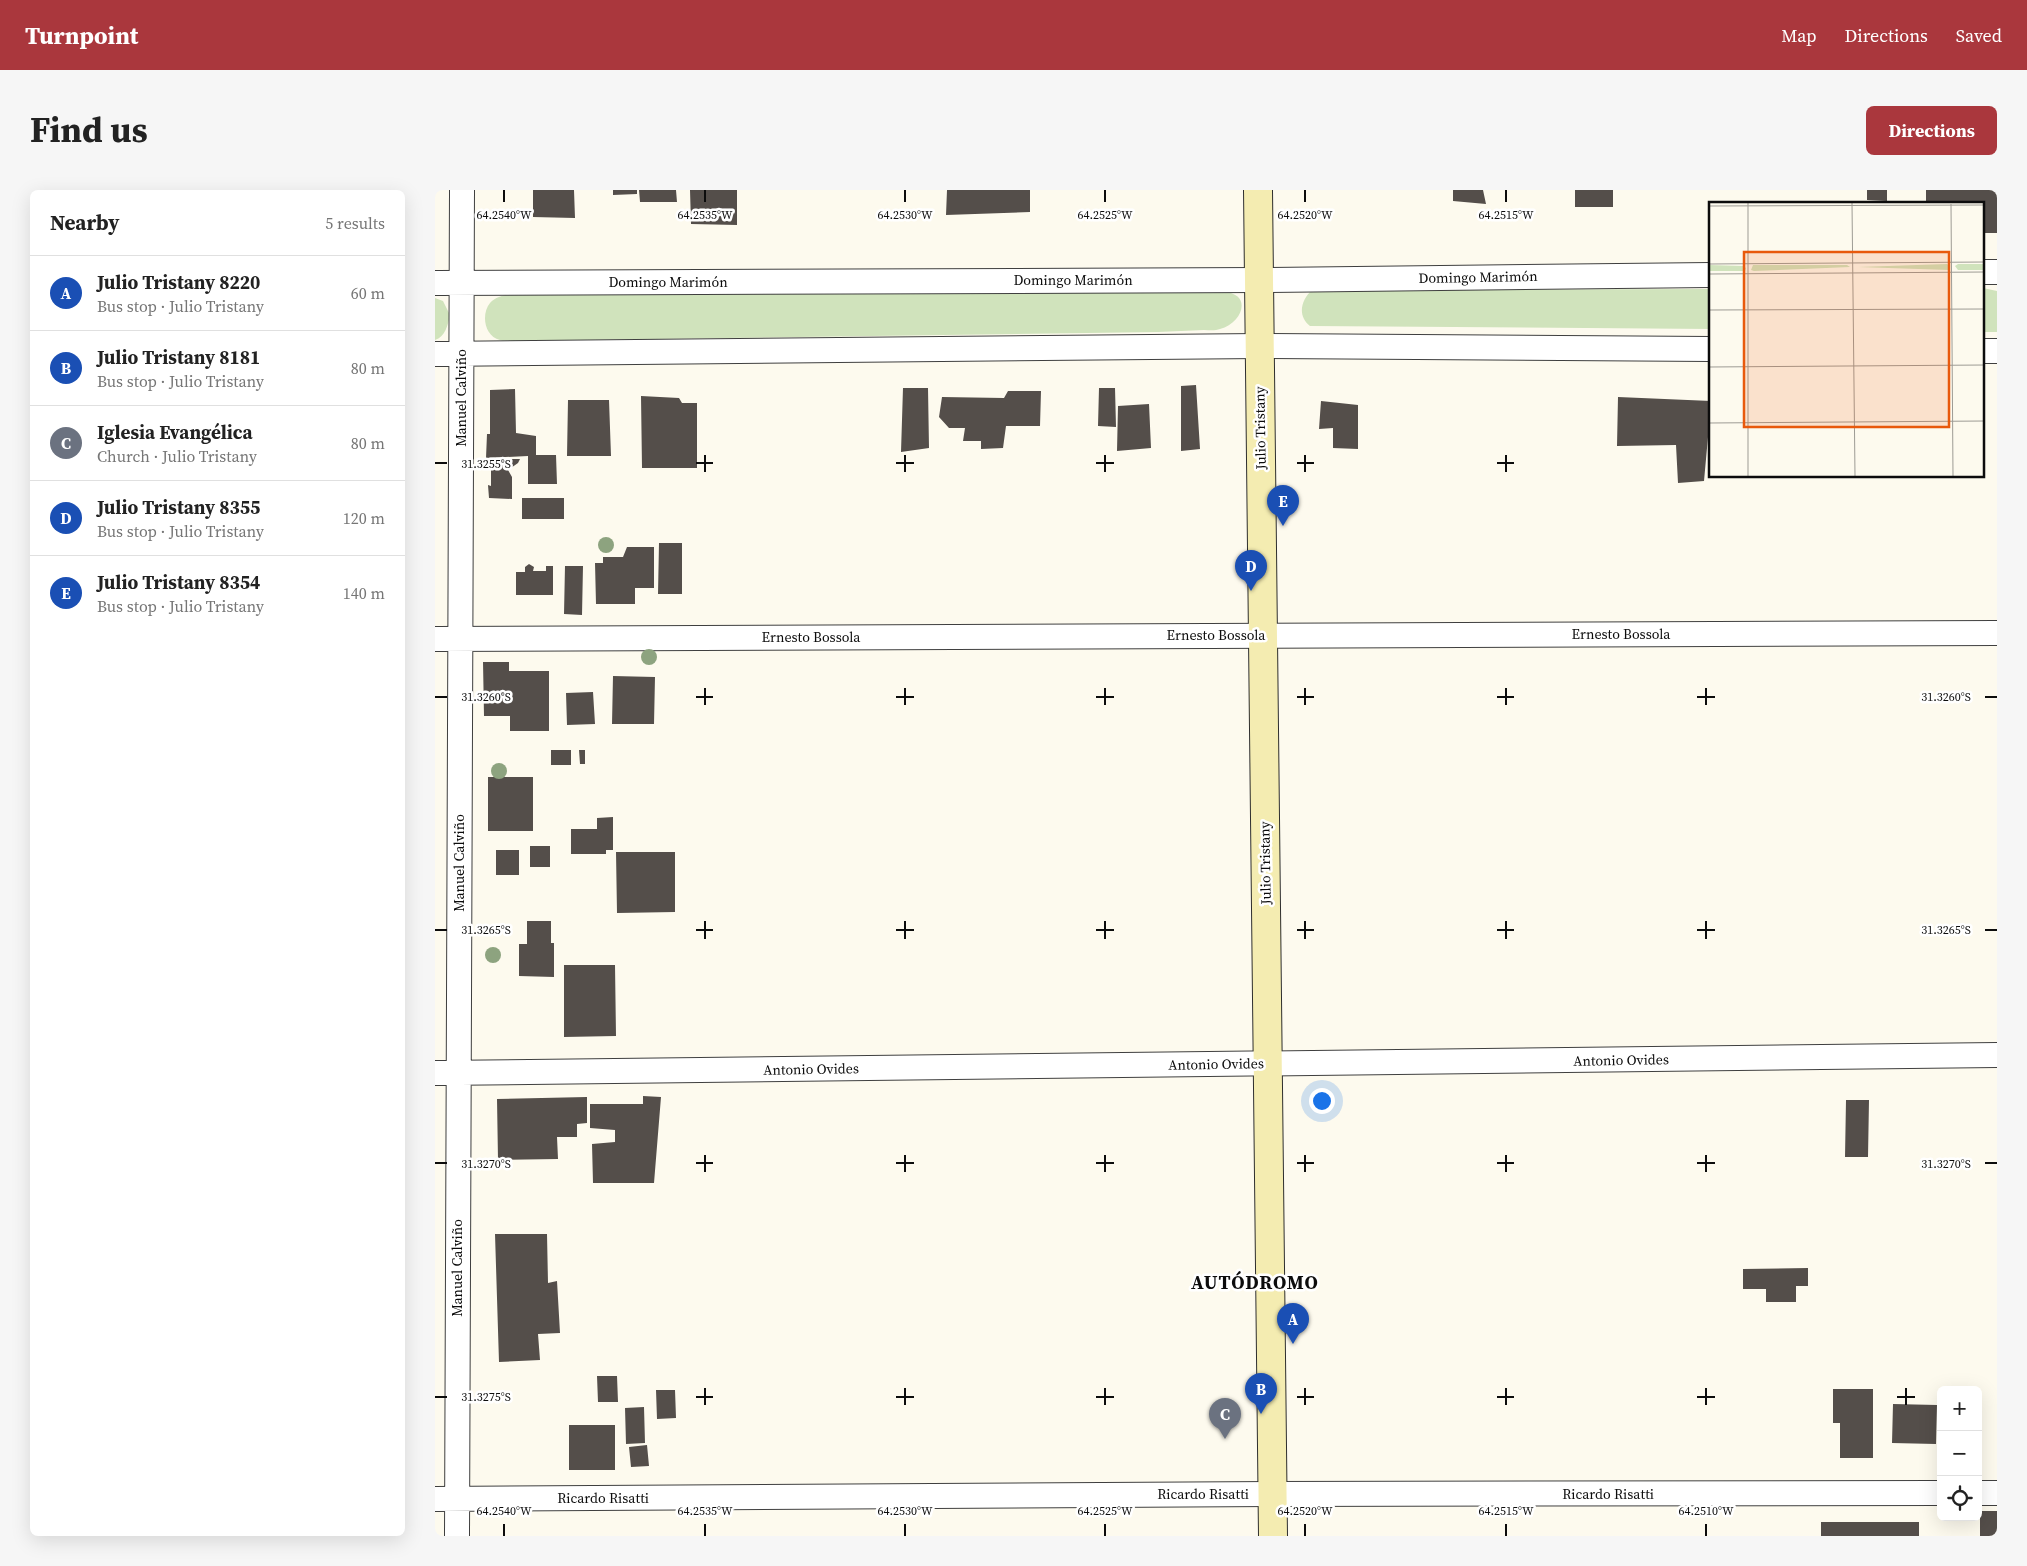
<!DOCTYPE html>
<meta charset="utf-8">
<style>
:root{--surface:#fff;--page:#f6f6f6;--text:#222;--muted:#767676;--line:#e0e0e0;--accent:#aa373d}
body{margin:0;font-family:"Source Serif 4",serif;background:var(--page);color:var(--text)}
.controls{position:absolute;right:15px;bottom:15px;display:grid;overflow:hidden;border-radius:8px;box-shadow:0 5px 20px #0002}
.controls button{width:45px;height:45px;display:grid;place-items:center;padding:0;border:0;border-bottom:1px solid var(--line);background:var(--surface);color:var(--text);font:25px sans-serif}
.you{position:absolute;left:886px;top:910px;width:18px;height:18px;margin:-12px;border:4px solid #fff;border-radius:50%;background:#1a73e8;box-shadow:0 0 0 8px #1a73e833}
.badge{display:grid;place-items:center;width:32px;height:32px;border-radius:50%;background:var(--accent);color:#fff;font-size:16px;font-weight:700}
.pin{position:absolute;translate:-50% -41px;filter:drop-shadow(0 1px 2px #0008)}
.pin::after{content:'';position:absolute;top:26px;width:18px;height:15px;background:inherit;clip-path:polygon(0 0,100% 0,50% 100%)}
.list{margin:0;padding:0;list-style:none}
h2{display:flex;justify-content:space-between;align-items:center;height:65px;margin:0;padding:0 20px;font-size:21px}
h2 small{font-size:16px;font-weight:400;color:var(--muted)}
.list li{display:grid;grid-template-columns:32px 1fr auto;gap:15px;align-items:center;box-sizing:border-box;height:75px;padding:0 20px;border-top:1px solid var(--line)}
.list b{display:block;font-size:19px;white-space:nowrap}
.list p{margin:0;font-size:16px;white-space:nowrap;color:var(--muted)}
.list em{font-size:16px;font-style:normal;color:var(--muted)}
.icon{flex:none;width:28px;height:28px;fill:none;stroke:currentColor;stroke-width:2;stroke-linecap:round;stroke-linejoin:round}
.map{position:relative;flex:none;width:1562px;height:1346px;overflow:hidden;border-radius:8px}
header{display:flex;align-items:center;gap:30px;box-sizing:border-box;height:70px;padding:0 25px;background:var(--accent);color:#fff}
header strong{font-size:24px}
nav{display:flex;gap:28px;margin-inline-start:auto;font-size:18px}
.intro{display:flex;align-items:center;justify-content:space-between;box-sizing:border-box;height:120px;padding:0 30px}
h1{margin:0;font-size:35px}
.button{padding:12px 22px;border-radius:8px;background:var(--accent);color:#fff;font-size:18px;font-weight:700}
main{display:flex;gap:30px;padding:0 30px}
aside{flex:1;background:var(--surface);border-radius:8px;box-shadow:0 5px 20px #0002}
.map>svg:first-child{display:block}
</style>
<header>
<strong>Turnpoint</strong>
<nav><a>Map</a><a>Directions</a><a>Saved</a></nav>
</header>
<div class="intro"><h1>Find us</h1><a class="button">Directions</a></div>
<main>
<aside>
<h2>Nearby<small>5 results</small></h2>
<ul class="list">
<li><span class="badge" style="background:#1a4fb4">A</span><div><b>Julio Tristany 8220</b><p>Bus stop · Julio Tristany</p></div><em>60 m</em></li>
<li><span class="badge" style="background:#1a4fb4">B</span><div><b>Julio Tristany 8181</b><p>Bus stop · Julio Tristany</p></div><em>80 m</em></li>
<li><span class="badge" style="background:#6b7280">C</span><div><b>Iglesia Evangélica</b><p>Church · Julio Tristany</p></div><em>80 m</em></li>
<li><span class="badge" style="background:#1a4fb4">D</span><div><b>Julio Tristany 8355</b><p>Bus stop · Julio Tristany</p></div><em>120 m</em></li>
<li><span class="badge" style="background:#1a4fb4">E</span><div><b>Julio Tristany 8354</b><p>Bus stop · Julio Tristany</p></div><em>140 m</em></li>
</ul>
</aside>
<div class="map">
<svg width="1562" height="1346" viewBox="0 0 1562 1346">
<rect width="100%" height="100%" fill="#fdfaee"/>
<path fill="#d0e3bc" d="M1548,98L1562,101V142H1548Z
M1276,99V139L875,136C862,126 866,110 877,100Z
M788,102C818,103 808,133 785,139C780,141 774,140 769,140C754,141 738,141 723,142L77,151C73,150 68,151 65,150C49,146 46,124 55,113C63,104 78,104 89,103Z
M0,108L8,111L15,125C13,135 10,147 0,150Z"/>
<path fill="#544e4a" d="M98,0H139L140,28L98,27Z
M178,0H202V4L178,5Z
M204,0H241L242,12H205Z
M255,0H302V35L256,34Z
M512,0H595V22L511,25Z
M1018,0H1048L1051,14L1018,11Z
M1140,0H1178V17H1140Z
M1432,0H1452V11L1432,10Z
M1491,0H1562V43H1548V14H1491Z
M761,195L765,259L746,261V196Z
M468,198H493L494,258L466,262Z
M664,198H680L681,237L663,236Z
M80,199L81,243L101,246V265H121L122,294H93V266L51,268L52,244H55V200Z
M573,201H606L605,236H571L568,258L546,259V251H528L530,238H514L504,227L507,207L569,208Z
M206,206L244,208L247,213H262V278H207Z
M1183,207L1276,211V247H1273L1269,291L1243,293L1241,255L1182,256Z
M133,210H174L176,266H132Z
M886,211L923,215V259L898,258V238L884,239Z
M714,214L716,258L682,261L683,216Z
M56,269H85L83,273L73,280L77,287V309L54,308L53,295L56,296Z
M87,308H129V329H87Z
M224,353H247V404H223Z
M192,357H219V398H200V414H161L160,373H168V367H188Z
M94,374L99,377L98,381H111V376H118V405H81V382H90V377Z
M130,376H148L147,425L129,424Z
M48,472H74V481H114V541H75V526H49Z
M178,486L220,487L219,534H177Z
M158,502L160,534L132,535L131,503Z
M116,560H136V575H116Z
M144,560H150V574H145Z
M53,587H98V641H53Z
M178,627V660H171V664H136V639H162V628Z
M95,656H115V677H95Z
M61,660H84V685H61Z
M181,662H240V722L182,723Z
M92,731H116V753H119V787L84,786V754H92Z
M129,775H180L181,846L129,847Z
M208,906L226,907L219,993H158L157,954L180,952V940L155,938V914H208Z
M152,907V933L142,934V947H122L123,969L63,970L62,909Z
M1411,910H1434L1433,967H1410Z
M60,1044H112L113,1093L122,1091L125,1143L103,1144L105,1170L64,1172Z
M1373,1078V1096H1361V1112H1331V1099H1308V1079Z
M162,1186H182L183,1212H163Z
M1398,1199H1438V1268H1405V1233H1398Z
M221,1200H240L241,1228L222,1229Z
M1458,1214L1502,1215L1501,1254L1457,1253Z
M209,1217L210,1253L191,1254L190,1218Z
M134,1235H180V1280H134Z
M212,1255L214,1276L196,1277L194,1257Z
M1545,1321H1562V1346H1545Z
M1386,1332H1484V1346H1386Z"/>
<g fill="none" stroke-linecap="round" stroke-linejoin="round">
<defs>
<path id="minor" d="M1548,82H1562
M0,93L824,90L1276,85
M1548,161H1562
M0,164L824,156L1276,159
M0,449L1562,443
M0,883L1562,865
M1543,1303H1562
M0,1309L838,1304L1506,1303
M22,1346L27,0"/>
<path id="secondary" d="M823,0L838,1346"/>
</defs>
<use href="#minor" stroke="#3f3f3f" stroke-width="26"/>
<use href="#secondary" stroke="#2e2e2e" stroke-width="30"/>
<use href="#minor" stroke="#fff" stroke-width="24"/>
<use href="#secondary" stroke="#f4ecb1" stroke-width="28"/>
</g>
<g fill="#8da37f">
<circle cx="171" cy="355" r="8"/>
<circle cx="214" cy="467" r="8"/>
<circle cx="64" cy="581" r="8"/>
<circle cx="58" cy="765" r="8"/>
</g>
<path fill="none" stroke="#0c0c0c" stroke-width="2" d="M69,0V12M270,0V12M470,0V12M670,0V12M870,0V12M1071,0V12M270,265V282M470,265V282M670,265V282M870,265V282M1071,265V282M0,273H12M261,273H278M461,273H479M661,273H679M862,273H879M1062,273H1079M270,498V515M470,498V515M670,498V515M870,498V515M1071,498V515M1271,498V515M0,507H12M261,507H278M461,507H479M661,507H679M862,507H879M1062,507H1079M1262,507H1280M1550,507H1562M270,731V749M470,731V749M670,731V749M870,731V749M1071,731V749M1271,731V749M0,740H12M261,740H278M461,740H479M661,740H679M862,740H879M1062,740H1079M1262,740H1280M1550,740H1562M270,965V982M470,965V982M670,965V982M870,965V982M1071,965V982M1271,965V982M0,973H12M261,973H278M461,973H479M661,973H679M862,973H879M1062,973H1079M1262,973H1280M1550,973H1562M270,1198V1215M470,1198V1215M670,1198V1215M870,1198V1215M1071,1198V1215M1271,1198V1215M1471,1198V1215M0,1207H12M261,1207H278M461,1207H479M661,1207H679M862,1207H879M1062,1207H1079M1262,1207H1280M1462,1207H1480M69,1334V1346M270,1334V1346M470,1334V1346M670,1334V1346M870,1334V1346M1071,1334V1346M1271,1334V1346"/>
<g text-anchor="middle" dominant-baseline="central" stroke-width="5" stroke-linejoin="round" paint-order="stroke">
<g font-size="14" fill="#0c0c0c" stroke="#fff">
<text transform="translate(1043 87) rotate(-1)">Domingo Marimón</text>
<text x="638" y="90">Domingo Marimón</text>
<text x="233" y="92">Domingo Marimón</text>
<text transform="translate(26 208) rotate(-90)">Manuel Calviño</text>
<text transform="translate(825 238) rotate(-91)">Julio Tristany</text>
<text x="1186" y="444">Ernesto Bossola</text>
<text x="781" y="445">Ernesto Bossola</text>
<text x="376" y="447">Ernesto Bossola</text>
<text transform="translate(24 673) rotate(-90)">Manuel Calviño</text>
<text transform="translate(830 673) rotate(-91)">Julio Tristany</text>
<text transform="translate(1186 870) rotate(-1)">Antonio Ovides</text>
<text transform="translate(781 874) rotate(-1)">Antonio Ovides</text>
<text transform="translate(376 879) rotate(-1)">Antonio Ovides</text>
<text transform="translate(22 1078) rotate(-90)">Manuel Calviño</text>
<text x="768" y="1304">Ricardo Risatti</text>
<text x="1173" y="1304">Ricardo Risatti</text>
<text x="168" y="1308">Ricardo Risatti</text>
</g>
<g font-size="19" font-weight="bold" letter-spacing="1" fill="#0c0c0c" stroke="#fff">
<text x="820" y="1092">AUTÓDROMO</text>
</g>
</g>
<g transform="translate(1274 12)">
<rect width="275" height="275" fill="#fdfaee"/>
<path d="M238,62L241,64L240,68L149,65ZM249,62H275V68H249L246,64ZM0,63L34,64L37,66L36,69H0ZM44,63H138L141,65L45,69L42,68Z" fill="#d0e3bc"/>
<path fill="none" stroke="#9d9b94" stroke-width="1" d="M143,1L146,274M242,2L244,274M0,4L275,3M0,62L275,60M0,72L275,70M0,108L275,107M0,165L275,163M0,221L275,219M39,274V1"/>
<path fill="#e8590c" fill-opacity="0.15" stroke="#e8590c" stroke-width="2.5" d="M35,50H240V225H35Z"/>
<rect width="275" height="275" fill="none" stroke="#0c0c0c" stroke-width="2.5"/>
</g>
<g font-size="12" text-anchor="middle" fill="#0c0c0c" stroke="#fff" stroke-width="5" stroke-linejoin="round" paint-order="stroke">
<text x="69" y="29">64.2540°W</text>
<text x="270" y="29">64.2535°W</text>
<text x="470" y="29">64.2530°W</text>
<text x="670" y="29">64.2525°W</text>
<text x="870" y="29">64.2520°W</text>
<text x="1071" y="29">64.2515°W</text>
<text x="51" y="278">31.3255°S</text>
<text x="51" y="511">31.3260°S</text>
<text x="1511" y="511">31.3260°S</text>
<text x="51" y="744">31.3265°S</text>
<text x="1511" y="744">31.3265°S</text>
<text x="51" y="978">31.3270°S</text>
<text x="1511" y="978">31.3270°S</text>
<text x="51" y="1211">31.3275°S</text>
<text x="69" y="1325">64.2540°W</text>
<text x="270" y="1325">64.2535°W</text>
<text x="470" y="1325">64.2530°W</text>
<text x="670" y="1325">64.2525°W</text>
<text x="870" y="1325">64.2520°W</text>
<text x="1071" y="1325">64.2515°W</text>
<text x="1271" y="1325">64.2510°W</text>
</g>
</svg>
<div class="controls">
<button>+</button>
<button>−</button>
<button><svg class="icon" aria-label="locate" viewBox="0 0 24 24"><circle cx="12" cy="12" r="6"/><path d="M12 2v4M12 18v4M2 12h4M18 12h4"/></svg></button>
</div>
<div class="you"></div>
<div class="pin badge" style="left:858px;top:1154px;background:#1a4fb4">A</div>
<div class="pin badge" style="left:826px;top:1224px;background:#1a4fb4">B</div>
<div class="pin badge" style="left:790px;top:1249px;background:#6b7280">C</div>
<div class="pin badge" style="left:816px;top:401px;background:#1a4fb4">D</div>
<div class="pin badge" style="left:848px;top:336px;background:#1a4fb4">E</div>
</div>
</main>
